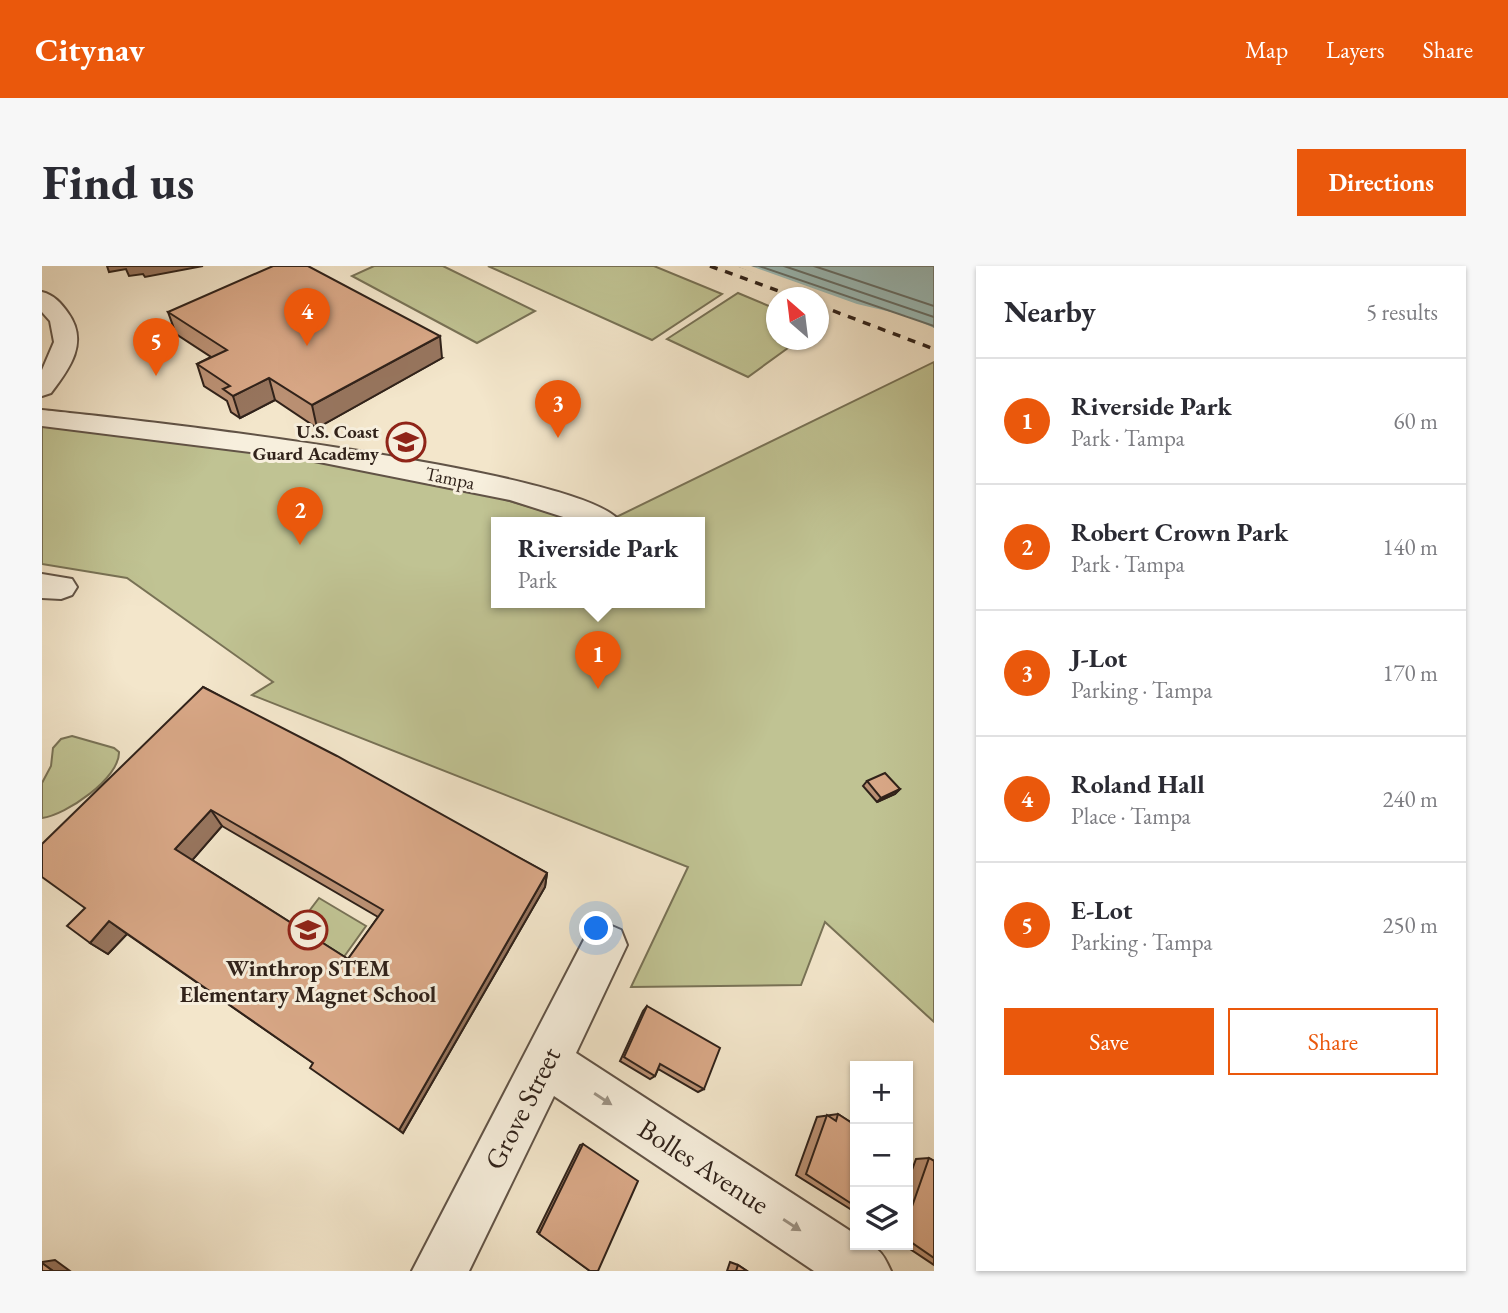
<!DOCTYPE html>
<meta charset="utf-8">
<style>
:root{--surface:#fff;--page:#f7f7f7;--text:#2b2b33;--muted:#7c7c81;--line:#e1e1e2;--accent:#ea580c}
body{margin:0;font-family:"EB Garamond",serif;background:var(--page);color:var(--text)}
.controls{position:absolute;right:21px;bottom:21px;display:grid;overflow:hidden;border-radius:0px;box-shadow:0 2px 5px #0004}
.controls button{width:63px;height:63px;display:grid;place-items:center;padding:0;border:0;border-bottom:2px solid var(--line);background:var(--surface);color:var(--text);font:35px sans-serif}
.compass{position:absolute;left:724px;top:21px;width:63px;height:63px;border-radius:50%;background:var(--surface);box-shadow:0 2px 5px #0004;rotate:332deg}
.you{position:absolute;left:555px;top:663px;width:24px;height:24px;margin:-18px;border:5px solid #fff;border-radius:50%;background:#1a73e8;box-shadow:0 0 0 10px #1a73e833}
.badge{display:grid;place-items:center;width:46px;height:46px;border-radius:50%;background:var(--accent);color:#fff;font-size:23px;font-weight:700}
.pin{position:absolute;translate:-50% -58px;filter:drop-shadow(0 2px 4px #0008)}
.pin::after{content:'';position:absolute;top:37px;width:24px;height:21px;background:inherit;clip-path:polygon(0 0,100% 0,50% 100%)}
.popup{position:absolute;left:449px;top:251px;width:214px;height:91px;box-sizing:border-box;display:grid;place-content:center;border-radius:0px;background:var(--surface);filter:drop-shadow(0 2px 5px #0005);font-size:23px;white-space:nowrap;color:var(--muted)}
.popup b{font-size:26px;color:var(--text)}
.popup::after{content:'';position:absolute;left:50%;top:100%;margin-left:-14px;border:14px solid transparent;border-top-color:var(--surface)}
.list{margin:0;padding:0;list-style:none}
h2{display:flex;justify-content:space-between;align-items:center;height:91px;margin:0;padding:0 28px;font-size:30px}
h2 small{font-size:23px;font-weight:400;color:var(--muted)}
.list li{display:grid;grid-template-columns:46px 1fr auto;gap:21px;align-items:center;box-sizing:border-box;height:126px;padding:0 28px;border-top:2px solid var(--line)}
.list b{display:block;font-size:26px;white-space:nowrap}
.list p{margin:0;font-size:23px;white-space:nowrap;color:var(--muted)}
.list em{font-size:23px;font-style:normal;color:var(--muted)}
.actions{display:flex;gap:14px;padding:21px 28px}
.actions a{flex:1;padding:16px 0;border:2px solid var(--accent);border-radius:0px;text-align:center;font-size:24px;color:var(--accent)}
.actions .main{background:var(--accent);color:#fff}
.icon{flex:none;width:38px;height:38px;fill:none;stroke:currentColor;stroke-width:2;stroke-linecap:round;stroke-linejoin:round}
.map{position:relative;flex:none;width:892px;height:1005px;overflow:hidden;border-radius:0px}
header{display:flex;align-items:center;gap:42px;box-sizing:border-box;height:98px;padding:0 35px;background:var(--accent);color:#fff}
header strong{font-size:33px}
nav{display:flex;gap:38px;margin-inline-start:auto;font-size:24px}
.intro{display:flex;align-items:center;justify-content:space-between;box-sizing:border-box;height:168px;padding:0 42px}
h1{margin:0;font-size:49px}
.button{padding:18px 32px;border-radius:0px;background:var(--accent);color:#fff;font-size:24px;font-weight:700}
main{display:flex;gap:42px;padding:0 42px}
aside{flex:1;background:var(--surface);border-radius:0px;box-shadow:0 2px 5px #0004}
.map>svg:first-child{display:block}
</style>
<header>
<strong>Citynav</strong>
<nav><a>Map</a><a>Layers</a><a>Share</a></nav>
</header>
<div class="intro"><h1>Find us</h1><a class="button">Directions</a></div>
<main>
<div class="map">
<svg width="892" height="1005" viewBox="0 0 892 1005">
<rect width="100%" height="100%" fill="#f3e6cb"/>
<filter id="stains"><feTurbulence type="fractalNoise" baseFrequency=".00286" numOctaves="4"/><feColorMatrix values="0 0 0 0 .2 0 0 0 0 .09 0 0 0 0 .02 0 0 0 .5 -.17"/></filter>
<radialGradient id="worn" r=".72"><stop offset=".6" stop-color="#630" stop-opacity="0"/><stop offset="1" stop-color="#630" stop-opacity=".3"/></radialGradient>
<path fill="#c0c393" stroke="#787256" stroke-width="2" d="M332,0H401L493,45L435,77L310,10Z
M446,0H612L680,28L610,74Z
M696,27L734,43V74H757L706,111L625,73Z
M892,96V756L783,656L759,719L589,721L646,601L210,429L231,416L85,312L0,298V159L174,176L431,224L541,257H454V337H658V257H562Z
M30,470L72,482L77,486C78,512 24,549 0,552V517L9,500L11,482L19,473Z
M277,632L324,660L299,695L252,665Z"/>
<path fill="#9cbebb" stroke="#71807b" stroke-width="2" d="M697,0H892V68Z"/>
<path fill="#f3e6cb" d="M694,0H709L815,38L866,50L892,62V71L777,32Z"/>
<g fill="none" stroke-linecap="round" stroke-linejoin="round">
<path stroke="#66706a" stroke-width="2" d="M717,0L892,60
M742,0L892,51
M772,0L892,40"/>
<defs>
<path id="minor" d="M0,26C12,29 19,37 26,47C47,76 28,102 9,127L0,130V104L12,76L8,55L0,46Z
M0,144C81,152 546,204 578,256L540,257L468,234L257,192L0,160Z
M0,308L30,313L35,321L30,329L19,333L0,332Z
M563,657L579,664L585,679L534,787L813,968V979C836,979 840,985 849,1005H772L512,830L427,1005H370L547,664Z"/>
</defs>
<use href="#minor" stroke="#615346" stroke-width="4"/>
<use href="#minor" fill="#f7efdd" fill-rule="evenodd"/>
<path stroke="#30221a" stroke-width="3.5" stroke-dasharray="8 8" stroke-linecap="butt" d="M668,0L756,32
M776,39L892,83"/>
</g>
<path fill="#ba9073" stroke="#30221a" stroke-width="2" fill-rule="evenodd" d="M126,46L400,92L275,162L233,134L198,152L189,146L185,135L162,120L155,98L169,91L134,68Z
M161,421L505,607L503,621L361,867L271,797L85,668L66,688L48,677L43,642ZM180,560L336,651L306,693L150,594Z
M825,515L858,523L853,528L835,536L821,520Z
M605,740L662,823L656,826L616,803L613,810L608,813L578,795L601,745Z
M796,848L813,859V946L754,909L775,851Z
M541,878L548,1005L495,966L538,879Z
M887,892L892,895V999L862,979H866V915L874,893Z
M688,996L696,999L705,1005H685Z"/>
<path fill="#97755e" stroke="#30221a" stroke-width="2" d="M65,0H161L103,11L101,8L87,10L84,3L67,6Z
M398,70L400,92L275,162L270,139Z
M227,112L233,134L198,152L191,130Z
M858,523L853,528L835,536L839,532Z
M169,544L180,560L147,598L133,583Z
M505,607L503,621L361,867L357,864Z
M67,655L85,668L66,688L48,677Z
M13,994L28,1005H11L0,997V996Z"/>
<path fill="#d8a786" stroke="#30221a" stroke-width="2" fill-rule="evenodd" d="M231,0H266L398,70L270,139L227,112L191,130L181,123L188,120L155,98L185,84L126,46Z
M161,421L295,490L505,607L357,864L268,802L271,797L67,655L48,677L25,660L43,642L0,611V578ZM169,544L341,644L306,693L133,583Z
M843,507L858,523L839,532L825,515Z
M605,740L678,782L662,823L618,798L613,810L582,791Z
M796,848L813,859V940L764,908L785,849L794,855Z
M541,878L596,915L556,1005H548L497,968Z
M887,892L892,895V992L866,974V952Z
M0,997L11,1005H0Z
M696,999L705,1005H694Z"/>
<defs><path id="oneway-solid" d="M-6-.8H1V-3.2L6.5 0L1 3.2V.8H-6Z" transform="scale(1.75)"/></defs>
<g fill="#9d9385">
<use href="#oneway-solid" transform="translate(561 833) rotate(33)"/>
<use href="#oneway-solid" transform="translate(750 959) rotate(33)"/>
</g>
<defs>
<symbol id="university-ring" viewBox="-11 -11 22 22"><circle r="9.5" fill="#f7efdd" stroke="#8f2418" stroke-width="1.5"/><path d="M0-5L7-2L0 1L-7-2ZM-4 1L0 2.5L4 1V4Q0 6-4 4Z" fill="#8f2418"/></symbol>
<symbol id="school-ring" viewBox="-11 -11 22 22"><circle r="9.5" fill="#f7efdd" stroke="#8f2418" stroke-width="1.5"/><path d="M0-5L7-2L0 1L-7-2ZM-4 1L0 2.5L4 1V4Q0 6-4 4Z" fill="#8f2418"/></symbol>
</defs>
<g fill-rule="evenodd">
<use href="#university-ring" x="342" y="154" width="44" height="44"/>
<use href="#school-ring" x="244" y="642" width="44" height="44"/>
</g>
<g text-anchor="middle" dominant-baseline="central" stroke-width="6" stroke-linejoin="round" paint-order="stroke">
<g font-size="19" font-weight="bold" fill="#30221a" stroke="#f7efdd" text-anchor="end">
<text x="337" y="165">U.S. Coast<tspan x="337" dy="22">Guard Academy</tspan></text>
</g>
<g font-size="19" fill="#30221a" stroke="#f7efdd">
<text transform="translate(408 212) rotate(12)">Tampa</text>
</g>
<g font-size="23" font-weight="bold" fill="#30221a" stroke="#f7efdd">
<text x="266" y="702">Winthrop STEM<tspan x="266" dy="26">Elementary Magnet School</tspan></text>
</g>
<g font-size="28" fill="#30221a" stroke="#f7efdd">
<text transform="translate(480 842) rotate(-63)">Grove Street</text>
<text transform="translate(662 900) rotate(33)">Bolles Avenue</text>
</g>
</g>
<rect width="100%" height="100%" filter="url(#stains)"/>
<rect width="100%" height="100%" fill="url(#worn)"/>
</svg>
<div class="controls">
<button>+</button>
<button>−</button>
<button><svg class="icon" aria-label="layers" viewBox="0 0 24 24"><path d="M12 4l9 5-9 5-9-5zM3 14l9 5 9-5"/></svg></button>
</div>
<svg class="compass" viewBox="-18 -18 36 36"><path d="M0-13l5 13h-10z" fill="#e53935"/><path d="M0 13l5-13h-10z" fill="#7c7c81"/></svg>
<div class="you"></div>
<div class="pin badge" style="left:556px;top:423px">1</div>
<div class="popup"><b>Riverside Park</b>Park</div>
<div class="pin badge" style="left:258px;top:279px">2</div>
<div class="pin badge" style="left:516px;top:172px">3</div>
<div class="pin badge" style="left:265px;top:80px">4</div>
<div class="pin badge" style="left:114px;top:110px">5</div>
</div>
<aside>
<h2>Nearby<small>5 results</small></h2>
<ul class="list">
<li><span class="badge">1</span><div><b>Riverside Park</b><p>Park · Tampa</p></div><em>60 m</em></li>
<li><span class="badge">2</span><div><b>Robert Crown Park</b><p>Park · Tampa</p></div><em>140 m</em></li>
<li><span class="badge">3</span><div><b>J-Lot</b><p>Parking · Tampa</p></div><em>170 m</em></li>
<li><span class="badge">4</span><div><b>Roland Hall</b><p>Place · Tampa</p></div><em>240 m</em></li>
<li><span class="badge">5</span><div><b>E-Lot</b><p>Parking · Tampa</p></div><em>250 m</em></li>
</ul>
<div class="actions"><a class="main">Save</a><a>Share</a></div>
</aside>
</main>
